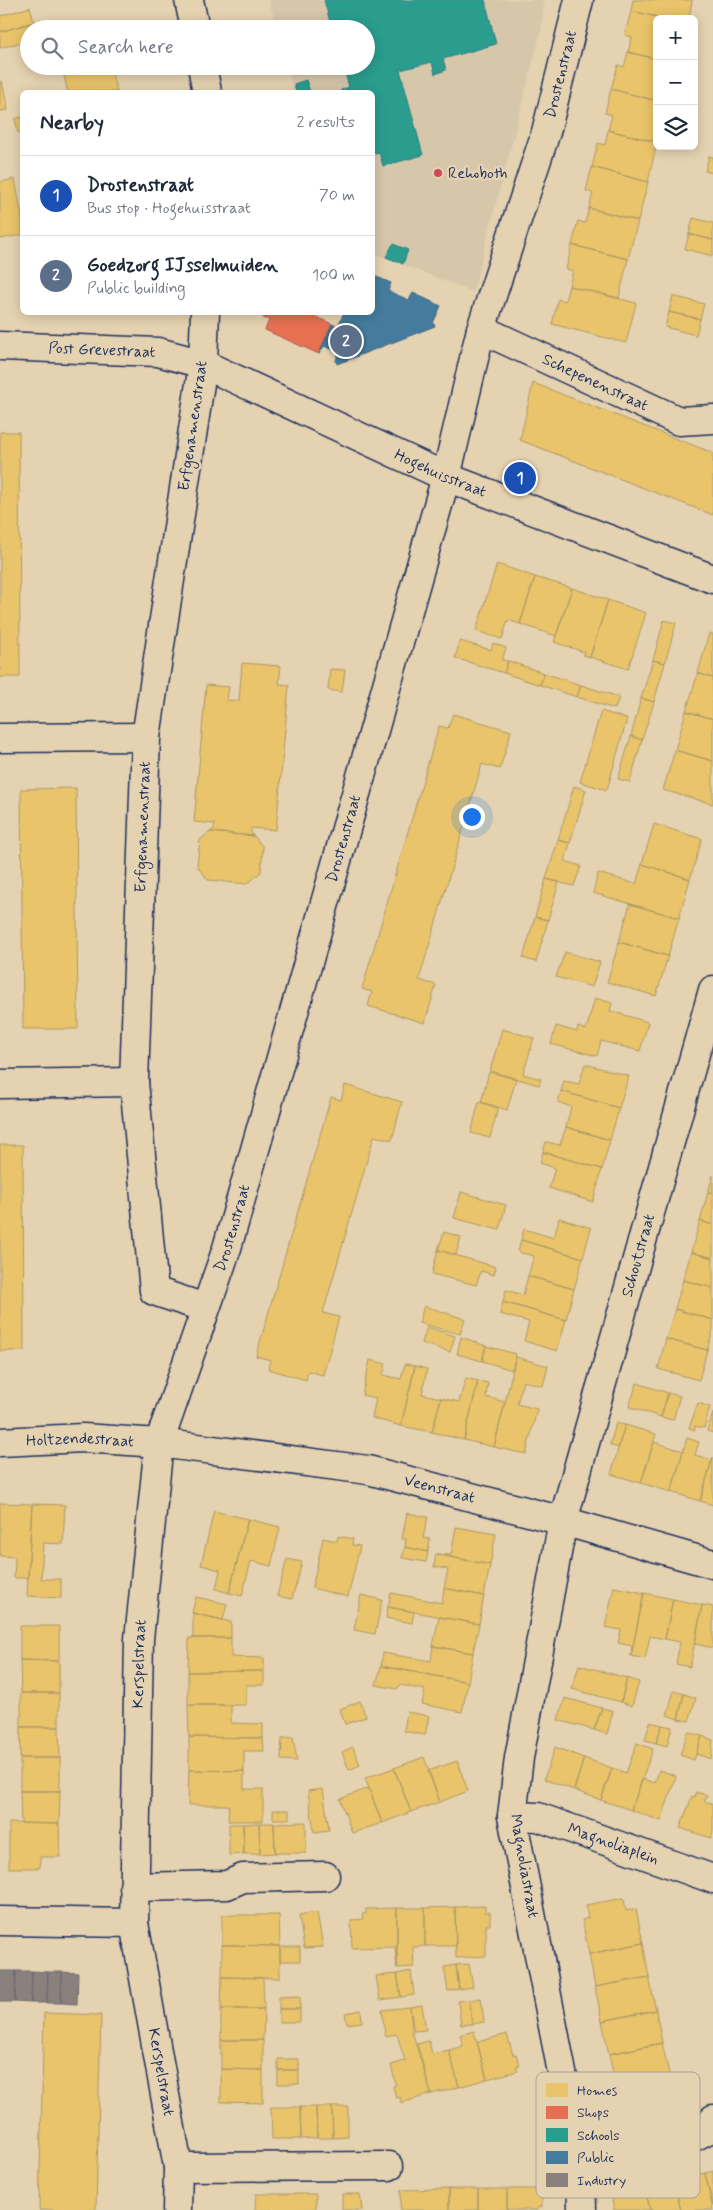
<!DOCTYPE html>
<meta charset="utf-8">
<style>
:root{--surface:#fff;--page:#f6f6f7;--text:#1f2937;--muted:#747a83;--line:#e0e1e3;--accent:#d1495b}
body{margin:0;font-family:Mynerve,sans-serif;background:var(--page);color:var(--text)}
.controls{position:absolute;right:15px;top:15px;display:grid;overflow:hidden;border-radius:8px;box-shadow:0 2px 12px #0003}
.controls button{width:45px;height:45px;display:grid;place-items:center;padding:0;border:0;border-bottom:1px solid var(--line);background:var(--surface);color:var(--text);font:25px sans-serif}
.you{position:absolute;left:471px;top:816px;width:18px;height:18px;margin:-12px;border:4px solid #fff;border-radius:50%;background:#1a73e8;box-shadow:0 0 0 8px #1a73e833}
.badge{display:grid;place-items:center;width:32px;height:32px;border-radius:50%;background:var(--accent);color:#fff;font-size:16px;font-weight:700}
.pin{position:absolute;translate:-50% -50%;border:2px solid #fff;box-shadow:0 1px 5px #0006}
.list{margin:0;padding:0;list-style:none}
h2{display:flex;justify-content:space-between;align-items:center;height:65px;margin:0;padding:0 20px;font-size:21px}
h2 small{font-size:16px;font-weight:400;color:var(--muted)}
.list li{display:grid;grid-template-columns:32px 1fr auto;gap:15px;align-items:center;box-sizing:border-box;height:80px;padding:0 20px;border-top:1px solid var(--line)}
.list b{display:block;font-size:19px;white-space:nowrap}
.list p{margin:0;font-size:16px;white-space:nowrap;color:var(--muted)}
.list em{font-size:16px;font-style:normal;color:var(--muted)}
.icon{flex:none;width:28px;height:28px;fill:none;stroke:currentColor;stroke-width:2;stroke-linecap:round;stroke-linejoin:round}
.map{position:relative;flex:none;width:713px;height:2210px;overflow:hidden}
.search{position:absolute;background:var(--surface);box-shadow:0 2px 12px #0003;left:20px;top:20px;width:355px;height:55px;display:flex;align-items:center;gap:12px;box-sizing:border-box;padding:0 18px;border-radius:28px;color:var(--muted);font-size:19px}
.panel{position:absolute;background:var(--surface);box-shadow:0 2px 12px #0003;left:20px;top:90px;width:355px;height:225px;border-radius:8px}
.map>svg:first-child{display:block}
</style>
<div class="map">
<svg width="713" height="2210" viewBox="0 0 713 2210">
<rect width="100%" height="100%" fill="#e5d2b0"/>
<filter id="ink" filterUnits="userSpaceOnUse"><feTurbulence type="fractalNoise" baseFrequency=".02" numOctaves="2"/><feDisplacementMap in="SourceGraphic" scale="10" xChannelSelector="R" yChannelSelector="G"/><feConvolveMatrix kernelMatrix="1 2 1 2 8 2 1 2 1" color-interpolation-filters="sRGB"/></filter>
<g filter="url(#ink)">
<path fill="#d6c6aa" d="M269,0H544L541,31L473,292L373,253L372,92H294L287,66H366V29H277Z"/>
<path fill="#e9c46a" stroke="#ab9766" d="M633,0H692L689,19H666L631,11Z
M30,7L34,22L0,32V16Z
M631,11L666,19H657V59L628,52L632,37L625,35Z
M34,22L36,29H29V40L0,48V32Z
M628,52L657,59V101L611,89L618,65L624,67Z
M61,66H84L63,72Z
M84,66H110L117,92H68L63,72Z
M2,81L8,110L0,111V82Z
M611,89L657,101V142L608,130L612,115L605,113Z
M22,117V132L18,133L15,119Z
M608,130L657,142L648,182L592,167L598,143L605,145Z
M709,156L713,157V173L705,171Z
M592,167L648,182L638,221L589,208L593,193L586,191Z
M15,179L22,217V235L0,239V182Z
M589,208L638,221L628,259L572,245L578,221L585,223Z
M693,218L713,223V240L689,234Z
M689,234L713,240V256L685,249Z
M572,245L628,259L619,298L569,286L573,271L566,269Z
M569,286L636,303L626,343L552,324L558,299L565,301Z
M673,296L704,304L700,319L669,312Z
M669,312L700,319L696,335L665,327Z
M533,383L713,453V515L520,440Z
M0,432H19L20,677H0Z
M497,564L535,577L520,624L508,620L502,639L476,631Z
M535,577L572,588L556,636L520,624Z
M572,588L608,600L590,657L583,655L584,652L554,642Z
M608,600L646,613L628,669L590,657Z
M664,620L676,623L665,663L653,660Z
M709,633L713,634V678L698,673Z
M460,641L491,650L493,643L506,648L502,660L508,661L504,673L455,658Z
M653,660L665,663L654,702L641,698Z
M508,661L544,673L540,685L504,673Z
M242,663L281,666L279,684L289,685L276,830L251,828V833L254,836L210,832L214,829L215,824L194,822L206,685L229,687L227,700L239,701Z
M330,669L345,670L342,692L328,690Z
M544,673L581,685L577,697L540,685Z
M698,673L713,678V719L686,711Z
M581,685L619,697L615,709L577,697Z
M641,698L654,702L642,740L631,736Z
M601,711L627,719L607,790L580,782Z
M686,711L713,719V761L675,750Z
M453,714L511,731L500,769L482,764L419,980L436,985L425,1023L368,1006L372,992L362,989L439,726L448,728Z
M631,736L642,740L630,782L618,779Z
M675,750L713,761V804L663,790Z
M574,786L586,790L570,843L558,840Z
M76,788L78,1029H23L21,789Z
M654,824L702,839L690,879L642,864Z
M210,832L254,836L263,847L261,872L247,884L208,880L197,866L200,840Z
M558,840L570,843L565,861L581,866L574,886L546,879Z
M642,864L690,879L679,918L593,893L598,873L636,884Z
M546,879L559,882L548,920L535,917Z
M630,904L679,918L668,956L619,942Z
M535,917L548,920L536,962L523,958Z
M619,942L668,956L656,996L607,982Z
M565,952L600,962L592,987L556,977Z
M595,998L612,1003L610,1011L648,1022L640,1051L601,1041L597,1056L551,1044L556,1026L577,1032L578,1027L586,1030Z
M502,1029L534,1038L523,1074L541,1079L539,1085L490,1071Z
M585,1064L629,1076L619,1108L561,1091L564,1081L579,1084Z
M489,1072L516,1079L507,1110L481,1102Z
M345,1085L402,1102L392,1140L374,1136L323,1313L339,1317L323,1375L308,1371L306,1380L268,1369L270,1360L256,1356L331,1097L341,1100Z
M561,1091L619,1108L610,1140L566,1127L571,1107L558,1102Z
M479,1102L498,1108L490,1138L471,1133Z
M566,1127L610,1140L602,1169L543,1152L546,1142L560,1145Z
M0,1145H23L24,1351H0Z
M543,1152L602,1169L593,1202L549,1188L555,1168L540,1163Z
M713,1175V1193L708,1192Z
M461,1192L506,1205L499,1230L454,1218Z
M708,1192L713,1193V1225L700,1221Z
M559,1218L591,1228L583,1258L521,1240L524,1229L554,1238Z
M700,1221L713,1225V1258L691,1252Z
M444,1232L461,1237L456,1255L438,1250Z
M521,1240L583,1258L574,1289L528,1276L534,1256L518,1252Z
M438,1250L496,1267L494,1275L481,1271L476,1285L432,1274Z
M691,1252L713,1258V1288L683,1280Z
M528,1276L574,1289L566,1320L503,1302L506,1290L523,1295Z
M683,1280L713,1288V1320L675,1309Z
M503,1302L566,1320L557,1351L524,1341L529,1322L500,1314Z
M424,1306L465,1319L460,1334L419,1323Z
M675,1309L713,1320V1330L707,1350L666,1339Z
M427,1327L455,1336L450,1352L422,1343Z
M461,1337L486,1346L482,1361L457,1354Z
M666,1339L707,1350L699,1380L658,1369Z
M486,1346L516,1354L512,1370L482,1361Z
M516,1357L548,1366L543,1386L523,1381L517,1404L537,1409L526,1454L494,1447Z
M370,1360L386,1364L383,1375L401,1379L405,1364L415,1366L401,1426L372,1418L376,1398L362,1395Z
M415,1366L427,1369L422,1394L441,1398L432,1432L401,1426Z
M466,1378L478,1381L464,1440L432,1432L441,1398L459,1402Z
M478,1381L488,1383L486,1397L505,1402L494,1447L464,1440Z
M637,1383L668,1393L661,1417L629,1407Z
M668,1393L680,1396L673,1420L661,1417Z
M698,1403L710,1407L704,1428L695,1426V1430L689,1428Z
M713,1413V1433L707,1431Z
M616,1423L625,1425L618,1448L610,1445Z
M625,1425L656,1434L641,1483L611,1474Z
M687,1438L699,1442L695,1455L712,1460L700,1501L671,1492Z
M654,1442L683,1451L671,1492L641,1483Z
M713,1457V1505L700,1501Z
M0,1503L32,1504L28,1578H14L15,1557L0,1556Z
M32,1504L65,1505L63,1544L43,1543L41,1579H61V1598L27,1596Z
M214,1511L248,1519L229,1593L216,1589L220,1570L201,1565Z
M407,1513L428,1517L423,1538L430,1539L428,1552L405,1547L406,1539H402Z
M248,1519L280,1527L271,1566L251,1561L242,1596L229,1593Z
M456,1527L496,1534L490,1565L436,1554L451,1555Z
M338,1536L353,1539L352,1545L360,1546L348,1597L312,1588L323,1538L337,1541Z
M405,1547L428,1552L426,1562L402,1558Z
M436,1554L490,1565L484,1596L444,1588L448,1569L434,1567Z
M287,1559L302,1562L292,1599L277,1596Z
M614,1587L644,1593L631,1656L632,1646L618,1643L621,1630L605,1627Z
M444,1588L484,1596L479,1624L388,1607L391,1593L442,1603Z
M644,1593L673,1599L665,1639L650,1636L645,1659L631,1656Z
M361,1595L382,1600L375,1634L354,1630Z
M196,1597L227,1604L223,1620L192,1613Z
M673,1599L702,1605L690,1667L676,1664L680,1642L665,1639Z
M702,1605L713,1607V1648L695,1644Z
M388,1607L414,1612L412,1623L386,1618Z
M193,1613L231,1622V1638H193Z
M439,1617L479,1624L473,1653L433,1646Z
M20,1626H59V1661L20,1660Z
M189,1638H231V1657L264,1658V1671L188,1672Z
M433,1646L473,1653L468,1682L381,1666L383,1653L431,1661Z
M20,1660L59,1661V1693H21Z
M579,1665L627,1678L621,1702L572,1689Z
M381,1666L468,1682L462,1712L422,1704L425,1690L400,1685L397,1689L376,1685Z
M264,1671V1685H246V1705H188V1672Z
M627,1678L639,1682L632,1706L621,1702Z
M674,1691L684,1694L678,1719L667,1715Z
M21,1693H59V1727H21Z
M684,1694L696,1698L689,1721L678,1719Z
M565,1698L602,1708L594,1730L558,1720Z
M360,1701L366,1717L345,1724L340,1709Z
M188,1705H231V1723L263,1724V1738L189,1737Z
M602,1708L613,1711L607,1734L594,1730Z
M407,1712L429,1716L425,1735L404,1731Z
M650,1722L662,1725L656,1743L645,1740Z
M662,1725L672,1727L667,1746L656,1743Z
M21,1727H59L60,1758H20Z
M688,1732L702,1736L694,1760L680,1755Z
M702,1736L713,1740L711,1759L696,1754Z
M189,1737L263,1738L264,1751H244V1771L189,1770Z
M293,1737L297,1761L281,1760L282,1738Z
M637,1743L653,1749L631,1810L601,1800L612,1768L626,1773Z
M353,1747L360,1765L349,1770L342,1752Z
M555,1747L584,1758L574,1790L544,1779Z
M424,1757L440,1802L411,1812L394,1768Z
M20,1758H60V1791H20Z
M584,1758L612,1768L601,1800L574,1790Z
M457,1761L468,1791L440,1802L428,1771Z
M394,1768L411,1812L382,1823L365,1778Z
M189,1770L244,1771V1789H263V1821H228L229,1805H188Z
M659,1770L676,1776L661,1821L631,1810L643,1779L655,1783Z
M369,1788L382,1823L352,1833L340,1799Z
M323,1789L329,1830L314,1832L308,1791Z
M20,1791H60L59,1824L21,1823Z
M696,1792L707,1795L704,1801L713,1804V1831L711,1838L680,1828L691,1799L692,1796L695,1797Z
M273,1810H289V1819H273Z
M306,1822V1853H275L274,1823Z
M9,1823L59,1824L60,1857H40V1868H9Z
M259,1823H274L275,1853L260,1854Z
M259,1823L260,1854H244L243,1824Z
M229,1824H243L244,1854L229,1855Z
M624,1898L626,1911L636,1909L643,1943L589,1954L582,1920L588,1918L586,1905Z
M485,1906V1912H490V1925H486V1956L456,1958L455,1907Z
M455,1907L456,1946H425V1908Z
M397,1908V1968L395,1947L352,1948L351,1920L363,1919L362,1914H366V1909Z
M397,1908H425V1946L413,1947L414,1967L397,1968Z
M317,1912L323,1947L304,1948L299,1915Z
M222,1915H279L280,1946L222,1945Z
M643,1943L649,1977L595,1987L589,1954Z
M222,1945L280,1946V1978L222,1977Z
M280,1947H300V1961H280Z
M469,1964L473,1987L459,1989L456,1965Z
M456,1965L459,1989L448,1991L444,1967Z
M411,1971L414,1995L401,1997L397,1974Z
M397,1974L401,1997L380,2000L376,1976Z
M222,1977L263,1978L264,2009H221Z
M649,1977L656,2010L602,2021L595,1987Z
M300,1996V2009H279V1997Z
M481,1998L484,2022L472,2024L469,2000Z
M469,2000L472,2024L461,2025L458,2001Z
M422,2005L426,2030L414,2031L410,2007Z
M410,2007L412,2031L431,2094L401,2103L400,2097L396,2098L393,2086L396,2085L391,2065L405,2061L397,2034L385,2036L382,2010Z
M221,2009H264L263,2040H221Z
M279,2009H300V2022H279Z
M361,2010L362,2022L347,2024L345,2013Z
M656,2010L662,2043L609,2054L602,2021Z
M44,2013L101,2015L96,2210H39Z
M474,2031L487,2079L459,2087L449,2050L463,2046L460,2035Z
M507,2034L513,2055L516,2054L520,2066L516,2067L518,2071L487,2079L477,2042Z
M221,2040H263V2070L221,2069Z
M429,2041L432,2054L449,2050L459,2087L431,2094L417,2044Z
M662,2043L670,2078L616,2089L609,2054Z
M278,2059H299V2070H278Z
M221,2069L263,2070V2103L221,2102Z
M278,2070H299V2084H278Z
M271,2107H300L301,2139H272Z
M300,2107H316L317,2138L301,2139Z
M316,2107H332L333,2138H317Z
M332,2107H348V2137L333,2138Z
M713,2171V2206L705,2173Z
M705,2173L713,2210H681L673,2181Z
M673,2181L681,2210H650L645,2188Z
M645,2188L650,2210H614L612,2200L615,2199L614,2196Z
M449,2189V2210H400L401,2190Z
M449,2189H478V2210H449Z
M478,2189H507V2210H478Z
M507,2189H538V2194L542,2195V2207H538V2210H507Z
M256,2194H316V2209L255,2210Z
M342,2194H360L362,2210H342Z"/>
<path fill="#e76f51" stroke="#aa5c55" d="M265,312H305L332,324L319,354L265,330L269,320L263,318Z"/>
<path fill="#2a9d8f" stroke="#267c80" d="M324,0H485L496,44L443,59L446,70L435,74L432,62L400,70L423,155L383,166L379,152L372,154V92H341V90L349,87L343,66H366V29H332Z
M306,80L310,92H296L294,84Z
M393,244L408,250L403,264L386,257Z"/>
<path fill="#457b9d" stroke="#38648a" d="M372,275L391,283L388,291L409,300L413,293L441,306L433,323L435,326L337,364L336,360L339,352L324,346L319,354L332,324L338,327L344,312H372Z"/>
<path fill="#8a817c" stroke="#696873" d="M0,1971H16L15,2002H0Z
M16,1971H32L31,2003L15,2002Z
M32,1971L48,1972L47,2003H31Z
M48,1972H62L61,2003H47Z
M62,1972L78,1973L77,2004L61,2003Z"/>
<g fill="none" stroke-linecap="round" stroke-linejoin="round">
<defs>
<g id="street">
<path d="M189,0L195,29"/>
<path d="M202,66L207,92"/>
<path d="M205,312L203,364L146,737L134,1082L154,1291L205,1308"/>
<path id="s1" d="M481,329L679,421L713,419"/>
<path id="s2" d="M0,346L158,352L203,364L446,477L713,579"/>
<path d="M0,738L146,737"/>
<path d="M0,1084L134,1082"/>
<path id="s3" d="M0,1442L83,1438L159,1443L368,1470L563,1521L713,1564"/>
<path id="s4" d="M512,1816L538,1817L713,1879"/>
<path d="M134,1887L227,1885L243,1878L325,1876"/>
<path d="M0,1921L134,1923"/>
<path d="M178,2167L389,2166"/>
<path d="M581,2170L655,2157L711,2128L713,2119"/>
<path id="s5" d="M177,2210L178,2167L134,1923L139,1639L159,1443L227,1248L446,477L481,329L546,132L579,0"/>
<path id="s6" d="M582,2210L581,2170L512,1816L519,1758L563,1521L713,990"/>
</g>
</defs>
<use href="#street" stroke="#1b2f5e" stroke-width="31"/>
<use href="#street" stroke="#e5d2b0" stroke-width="28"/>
</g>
</g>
<circle fill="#d1495b" stroke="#e5d2b0" stroke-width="2" cx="438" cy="173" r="5"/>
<g text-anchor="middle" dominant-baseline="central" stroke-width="5" stroke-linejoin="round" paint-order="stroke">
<g font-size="16" fill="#1b2f5e" stroke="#e5d2b0">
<text stroke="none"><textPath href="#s5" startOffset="2199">Drostenstraat</textPath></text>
<text stroke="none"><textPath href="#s2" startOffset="102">Post Grevestraat</textPath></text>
<text stroke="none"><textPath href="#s1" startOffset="126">Schepenenstraat</textPath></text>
<text transform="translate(193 426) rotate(-82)">Erfgenamenstraat</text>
<text stroke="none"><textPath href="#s2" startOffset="466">Hogehuisstraat</textPath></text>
<text transform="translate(143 827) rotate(-88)">Erfgenamenstraat</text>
<text stroke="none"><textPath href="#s5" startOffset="1404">Drostenstraat</textPath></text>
<text stroke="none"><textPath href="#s5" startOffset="999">Drostenstraat</textPath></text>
<text stroke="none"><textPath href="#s6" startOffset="976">Schoutstraat</textPath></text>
<text stroke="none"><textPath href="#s3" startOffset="80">Holtzendestraat</textPath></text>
<text stroke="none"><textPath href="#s3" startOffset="444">Veenstraat</textPath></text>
<text stroke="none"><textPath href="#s5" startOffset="550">Kerspelstraat</textPath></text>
<text stroke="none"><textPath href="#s4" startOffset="106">Magnoliaplein</textPath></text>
<text transform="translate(524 1866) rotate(80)">Magnoliastraat</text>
<text transform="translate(161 2072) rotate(80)">Kerspelstraat</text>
</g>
<g font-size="16" fill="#1b2f5e" stroke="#e5d2b0" text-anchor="start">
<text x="448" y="173">Rehoboth</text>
</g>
</g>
<rect x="536" y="2072" width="164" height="126" rx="8" fill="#e5d2b0" stroke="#a8a197" stroke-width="1"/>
<rect x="546" y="2083" width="22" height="14" fill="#e9c46a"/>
<rect x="546" y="2106" width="22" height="13" fill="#e76f51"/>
<rect x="546" y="2128" width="22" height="14" fill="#2a9d8f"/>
<rect x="546" y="2151" width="22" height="13" fill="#457b9d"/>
<rect x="546" y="2173" width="22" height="14" fill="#8a817c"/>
<g font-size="14" fill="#1b2f5e">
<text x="577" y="2095">Homes</text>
<text x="577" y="2117">Shops</text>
<text x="577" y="2140">Schools</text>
<text x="577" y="2162">Public</text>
<text x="577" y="2185">Industry</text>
</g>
</svg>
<div class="controls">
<button>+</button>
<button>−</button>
<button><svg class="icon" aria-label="layers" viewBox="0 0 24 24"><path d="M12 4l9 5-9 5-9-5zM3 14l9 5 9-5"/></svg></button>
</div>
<div class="you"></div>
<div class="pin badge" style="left:520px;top:478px;background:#1a4fb4">1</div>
<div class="pin badge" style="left:346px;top:341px;background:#5c6f8a">2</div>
<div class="search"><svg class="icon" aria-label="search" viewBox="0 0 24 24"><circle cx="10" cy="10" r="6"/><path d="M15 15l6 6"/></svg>Search here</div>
<section class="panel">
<h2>Nearby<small>2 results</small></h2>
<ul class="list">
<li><span class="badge" style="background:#1a4fb4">1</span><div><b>Drostenstraat</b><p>Bus stop · Hogehuisstraat</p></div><em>70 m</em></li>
<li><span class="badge" style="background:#5c6f8a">2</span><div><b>Goedzorg IJsselmuiden</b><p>Public building</p></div><em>100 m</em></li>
</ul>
</section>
</div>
